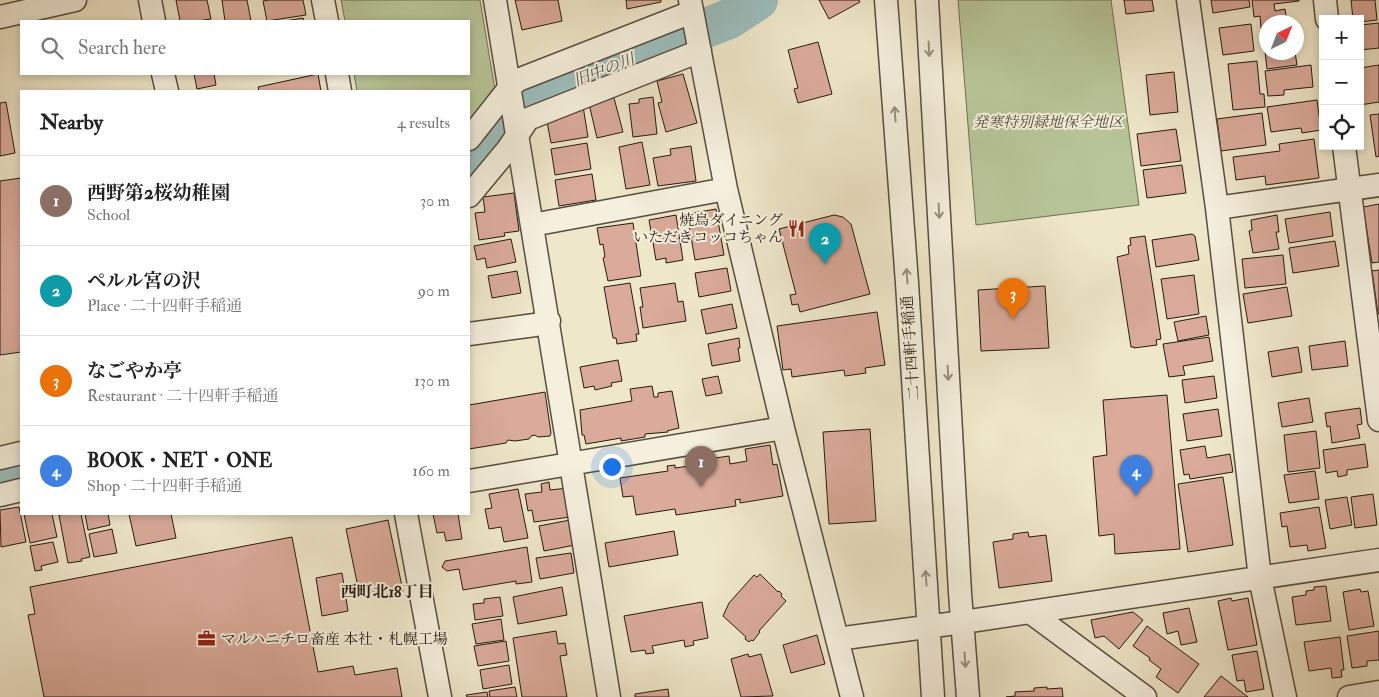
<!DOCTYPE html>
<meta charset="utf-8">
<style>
:root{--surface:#fff;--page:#f6f6f6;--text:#222;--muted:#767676;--line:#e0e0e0;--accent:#8f2418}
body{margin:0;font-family:"IM FELL Double Pica","Noto Serif JP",serif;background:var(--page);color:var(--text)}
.controls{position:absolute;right:15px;top:15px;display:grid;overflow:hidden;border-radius:0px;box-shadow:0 2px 8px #0003}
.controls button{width:45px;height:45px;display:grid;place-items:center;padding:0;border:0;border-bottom:1px solid var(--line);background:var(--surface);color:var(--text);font:25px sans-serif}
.compass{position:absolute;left:1259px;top:15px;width:45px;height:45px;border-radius:50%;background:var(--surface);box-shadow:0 2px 8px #0003;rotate:42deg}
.you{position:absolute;left:611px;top:466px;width:18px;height:18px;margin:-12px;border:4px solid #fff;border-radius:50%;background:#1a73e8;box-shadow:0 0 0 8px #1a73e833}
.badge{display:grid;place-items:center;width:32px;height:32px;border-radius:50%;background:var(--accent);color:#fff;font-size:16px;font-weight:700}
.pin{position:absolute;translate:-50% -41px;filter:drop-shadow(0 1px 2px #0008)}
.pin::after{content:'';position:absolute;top:26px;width:18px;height:15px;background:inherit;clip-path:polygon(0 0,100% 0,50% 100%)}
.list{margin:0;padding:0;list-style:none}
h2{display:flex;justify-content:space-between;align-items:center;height:65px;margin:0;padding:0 20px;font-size:21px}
h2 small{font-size:16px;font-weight:400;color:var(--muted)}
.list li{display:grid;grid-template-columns:32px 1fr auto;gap:15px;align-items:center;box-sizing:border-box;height:90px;padding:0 20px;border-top:1px solid var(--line)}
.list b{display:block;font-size:19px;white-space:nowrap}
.list p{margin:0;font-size:16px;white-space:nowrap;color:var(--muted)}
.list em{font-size:16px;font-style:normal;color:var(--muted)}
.icon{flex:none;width:28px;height:28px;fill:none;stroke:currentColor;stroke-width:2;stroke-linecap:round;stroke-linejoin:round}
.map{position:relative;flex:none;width:1379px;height:697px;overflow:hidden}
.search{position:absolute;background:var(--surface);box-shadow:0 2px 8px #0003;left:20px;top:20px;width:450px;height:55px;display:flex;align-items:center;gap:12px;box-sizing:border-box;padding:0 18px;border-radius:0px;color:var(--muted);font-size:19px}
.panel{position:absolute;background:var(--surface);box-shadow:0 2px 8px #0003;left:20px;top:90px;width:450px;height:425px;border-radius:0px}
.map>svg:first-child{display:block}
</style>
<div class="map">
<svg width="1379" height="697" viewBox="0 0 1379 697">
<rect width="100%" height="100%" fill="#efe7ca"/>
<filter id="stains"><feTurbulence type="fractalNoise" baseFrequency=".004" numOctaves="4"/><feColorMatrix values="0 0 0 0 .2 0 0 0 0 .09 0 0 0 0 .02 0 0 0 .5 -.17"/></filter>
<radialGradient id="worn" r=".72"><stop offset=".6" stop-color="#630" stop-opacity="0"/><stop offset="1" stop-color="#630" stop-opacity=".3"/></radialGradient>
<path fill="#b7c598" stroke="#6e7054" d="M341,0H480L495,90L469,121V91H357L354,74H469V21H345Z
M958,0H1111L1139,205L976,225Z"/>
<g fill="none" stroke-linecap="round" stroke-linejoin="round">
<path stroke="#9cbebd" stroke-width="40" d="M469,164L500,124L537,94L604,71L675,40L729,19L758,0
M0,478L21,474"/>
</g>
<path fill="#daaa9a" stroke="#261b0f" d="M176,0H207L211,19L197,21H180Z
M222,0H247L251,21H225Z
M269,0H303L306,15L267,21L263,1Z
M515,0H558L562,21L522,30Z
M626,0H661V2L627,9Z
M819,0H859L860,2L829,19Z
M1124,0H1152L1154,11L1126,14Z
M1211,0H1249L1250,7L1213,13Z
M1252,0H1299V1L1274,4L1275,11L1285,9L1287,22H1266V28H1261L1260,16L1254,17Z
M1351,0H1375L1377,20L1360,22V19H1353Z
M303,18L304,21H285Z
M1379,23V48L1360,50V25Z
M1251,24L1254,51L1223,55L1219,28Z
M1263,33H1266V52H1295L1297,65L1267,69Z
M818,42L832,94L798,103L794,89L798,88L788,50Z
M1257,61L1260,94H1264L1265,107L1233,110L1228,64Z
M1311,65L1313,87L1284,90V95L1268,96L1265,71Z
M1379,65V102L1360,105V68Z
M1174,72L1178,112L1150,115L1146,75Z
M194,74H214L216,85L197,89Z
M318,74L321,91H259L258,87Z
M683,74L697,123L666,132L658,103L662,102L657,81Z
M653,97L657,134L633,137L629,104L639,103V99Z
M614,98L623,132L597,138L589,104Z
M1317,100L1321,130L1302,133L1301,128L1271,132L1267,107Z
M6,102L15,153L0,156V103Z
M583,106L588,137L551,143L547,122Z
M1262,113L1266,145L1221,151L1217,119Z
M1379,114V156L1376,157L1370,115Z
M1176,129L1181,161L1141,166L1137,134Z
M1314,139L1319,178L1266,185L1265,176L1236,180L1233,157L1280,151L1279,144Z
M642,142L650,185L626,189L619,147Z
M587,143L591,169L555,175L551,149Z
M691,146L696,181L658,186L653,158L671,155L670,149Z
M1182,165L1186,193L1147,198L1143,170Z
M592,174L596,200L559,206L555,180Z
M21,178V352L0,355V181Z
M514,193L519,231L504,233L505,236L479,240L475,213L485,212L483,197Z
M1379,204V262L1372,263L1363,207Z
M716,209L724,255L695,260L687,214Z
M1330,212L1333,236L1289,243L1285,219Z
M676,215L683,260L666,263V258L656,260L649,220Z
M834,215L843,217L851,224L870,294L800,312L798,304L792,305L790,295L796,294L779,229Z
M1277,215L1279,232H1276L1279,249L1253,253L1249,231L1252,230L1251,220Z
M633,223L641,276L608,281L603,258L605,257L603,244L600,245L597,228Z
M1192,234L1195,236L1199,260L1156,267L1152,240Z
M1145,236L1161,339L1156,340L1157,345L1134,348V347H1131L1117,257L1129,254L1128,246L1131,245L1130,238Z
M511,239L516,262L487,268L485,258L477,260L474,246Z
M1335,241L1339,266L1293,273L1289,248Z
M1283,255L1286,284L1245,288L1242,259Z
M727,268L731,291L699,297L695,273Z
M1379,270V314H1378L1372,271Z
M517,271L521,293L492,298L488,276Z
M1194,275L1199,314L1167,319L1161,279Z
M630,283L639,334H636L637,341L617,344L616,338H613L604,287Z
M675,283L678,302L683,301L686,321L643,328L640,307H643L640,288Z
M1045,286L1049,348L981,351L978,290Z
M1287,287L1292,316L1248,323L1243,294Z
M732,304L737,328L706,334L701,310Z
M877,312L885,365L865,368L866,373L845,376L844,370L792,377L791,369L783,370L777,326Z
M1206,316L1209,335L1178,341L1174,322Z
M1209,337L1213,361L1183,366L1185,375L1169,377L1163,344Z
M739,338L740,348H738L740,361L712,366L708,344Z
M1345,341L1348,366L1312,370L1309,346Z
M1298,347L1302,372L1272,377L1268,352Z
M618,360L622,381L611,383L612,386L595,390L594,386L584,388L580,367Z
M718,376L722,393L706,396L702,379Z
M1214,376L1217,398L1185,403L1182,380Z
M652,386L654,397H658V393L672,391L679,428L667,431L668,432L645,434V437L621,441V438L586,444L584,435H582L580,410L632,401L630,389Z
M545,392L551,433L550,436L538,437L535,435L531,436L529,439L515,441L508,440L506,443L469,449V405Z
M1167,395L1180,549L1115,554L1114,534L1099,536L1093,457L1107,455L1103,400Z
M1309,398L1313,422L1282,427L1278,403Z
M1360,408L1362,424L1357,425L1360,438L1332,443L1330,426L1327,427L1325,413Z
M1218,409L1222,436L1187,441L1183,414Z
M870,429L876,521L829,524L823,432Z
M1316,431L1320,468L1288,472L1284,435Z
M1365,444L1368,467L1347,470V475L1338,477L1337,471L1326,473L1323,450Z
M770,445L773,465L777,464L783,496L740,503V499L735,500L736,506L676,515L675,509L636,515L633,496L623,497L620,478L668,471L667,466L675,465V468L689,466V470L692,469L696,462L699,460L709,463L708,459L729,456L730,464L747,461L745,449Z
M1205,446L1207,458L1230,454L1233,472L1190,479L1189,474L1184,475L1180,450Z
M1315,471L1319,499L1289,503L1284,475Z
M1223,477L1233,545L1188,552L1178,484Z
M549,482L550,490L568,488L570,517L534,522L532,510L528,511L525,494L542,492L541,484Z
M518,489L528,538L504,542L501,527L489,529L485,509L492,508L489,494Z
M1373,494L1377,525L1355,528L1351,497Z
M1347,497L1352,525L1330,529L1325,500Z
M19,507L26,542L1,547L0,510Z
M1319,507L1326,548L1308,551L1307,545L1290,547L1287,526L1282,527L1280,513Z
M24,514H52L57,537L30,543Z
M67,514H81L90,557L81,559L82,561L68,563L59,515Z
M85,514H108L110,525L88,530Z
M129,514H171L176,538L136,546Z
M433,514H458L462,539L446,541L444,532L437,533Z
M388,520L403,591L379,595L378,593L360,597L346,529Z
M570,520L575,545L544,551L539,526Z
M112,529L117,553L94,557L89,534Z
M674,531L678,555L609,567L605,543Z
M1028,532L1029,537L1046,535L1052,581L999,588L993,542L1013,539V534Z
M292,537L318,672L353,666L355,675L397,668L402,697H44L28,615L35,614L30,587Z
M53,542L58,562L41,566L42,570L35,571L30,546Z
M527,547L532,582L516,584V581L463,590L459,569L447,571L442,567L445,561Z
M571,553L574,573L540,579L536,558Z
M342,573L348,611L322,616L316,578Z
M760,574L778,592L779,591L782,594L781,596L786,601L759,631L760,632L753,641L751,640L749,642L745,639L746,637L723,616L729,603L754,575L757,577Z
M1326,586L1331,621L1296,625L1292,597L1306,595V591L1314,590V587Z
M562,587L567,615L518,624L513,597Z
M1360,589L1361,592L1368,591L1374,626L1349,630L1343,592Z
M500,597L503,616L475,620L473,604L484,603V599Z
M1231,598L1232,601L1248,598L1257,645L1228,650L1218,601Z
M702,602L708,638L693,641L694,645L685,647L684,640L652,646L654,653L646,654L645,650L631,652L624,616Z
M1189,608L1197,642L1181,645L1178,631L1167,634L1163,613Z
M1133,612L1143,620L1119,649L1104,636L1095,638L1091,620Z
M501,619L504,640L476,644L472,624Z
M1147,626L1199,664L1178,693L1156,677L1161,669L1149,660L1150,658L1133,646Z
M556,631L558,644L565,643L567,655L560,656L567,697H522L513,638Z
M1379,631V660L1367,661V666L1352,668L1347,636Z
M817,635L825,664L791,673L783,645Z
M1340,637L1344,670H1341L1342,677L1332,678L1331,668L1309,671L1304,642Z
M506,641L509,661L478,666L474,646Z
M1257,651L1264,689L1246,692L1244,680L1237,681L1232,655Z
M748,654L749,657L761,654L773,696L741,697L731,659Z
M509,665L512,684L483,689L480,670Z
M1221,676L1248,697H1204Z
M515,687L517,697H490L489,691Z
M1047,687V689L1062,688L1063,697H1006L1015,696V692L1034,691V688Z
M668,689L669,697H635V694Z
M487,692L488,697H467L466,695Z"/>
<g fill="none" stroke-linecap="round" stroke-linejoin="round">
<defs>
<path id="minor" d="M150,0L154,21
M323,0L327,21
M495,0L609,697
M690,0L726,189L783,428L852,697
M886,0L907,283L933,697
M927,0L960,593L968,697
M1188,0L1217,208L1260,578L1285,697
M1325,0L1327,19
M0,17L75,0
M163,74L167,91
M337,74L340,91
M469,139L510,87L518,80L692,12
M1344,146L1379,420
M469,196L508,149L528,119L700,51
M1217,208L1379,185
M532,225L726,189
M469,334L535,325L549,321
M0,458L21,453
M469,481L783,428
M0,495L21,490
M406,514L440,697
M1030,612L1145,697
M837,639L963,622L1379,560
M1349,697L1379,692"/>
</defs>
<use href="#minor" stroke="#584e3e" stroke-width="25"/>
<use href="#minor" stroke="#f5efdd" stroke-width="22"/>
</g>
<defs><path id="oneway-shaft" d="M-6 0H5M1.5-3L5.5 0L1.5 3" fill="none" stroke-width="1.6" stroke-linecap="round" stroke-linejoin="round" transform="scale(1.25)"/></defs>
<g stroke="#989080">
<use href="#oneway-shaft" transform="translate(929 49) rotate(87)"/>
<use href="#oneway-shaft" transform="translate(895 114) rotate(-94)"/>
<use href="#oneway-shaft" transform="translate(939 211) rotate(87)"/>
<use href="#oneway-shaft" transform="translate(907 276) rotate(-94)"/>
<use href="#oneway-shaft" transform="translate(948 373) rotate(87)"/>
<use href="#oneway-shaft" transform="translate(926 578) rotate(-94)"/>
<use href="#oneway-shaft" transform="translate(965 660) rotate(86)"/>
</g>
<defs>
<symbol id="restaurant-bare" viewBox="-9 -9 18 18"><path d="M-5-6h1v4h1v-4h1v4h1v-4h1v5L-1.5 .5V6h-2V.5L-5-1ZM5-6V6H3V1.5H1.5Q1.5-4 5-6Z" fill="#8f2418" stroke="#f5efdd" stroke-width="2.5" paint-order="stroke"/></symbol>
<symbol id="office-bare" viewBox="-9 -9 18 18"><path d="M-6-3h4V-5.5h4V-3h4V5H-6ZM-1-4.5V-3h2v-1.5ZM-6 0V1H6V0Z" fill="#8f2418" stroke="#f5efdd" stroke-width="2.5" paint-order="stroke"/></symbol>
</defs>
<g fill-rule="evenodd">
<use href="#restaurant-bare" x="784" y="216" width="25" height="25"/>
<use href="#office-bare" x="194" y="626" width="25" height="25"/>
</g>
<g text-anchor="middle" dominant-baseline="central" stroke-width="4" stroke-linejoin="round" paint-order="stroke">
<g font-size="15" font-style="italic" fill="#524e38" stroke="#f5efdd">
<text x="1048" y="122">発寒特別緑地保全地区</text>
</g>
<g font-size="15" fill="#261b0f" stroke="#f5efdd" text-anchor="end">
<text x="783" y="220">焼鳥ダイニング<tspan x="783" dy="17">いただきコッコちゃん</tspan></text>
<text x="221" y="639" text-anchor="start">マルハニチロ畜産 本社・札幌工場</text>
</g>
<g font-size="15" fill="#261b0f" stroke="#f5efdd">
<text transform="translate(911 348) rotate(-94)">二十四軒手稲通</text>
</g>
<g font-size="16" font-style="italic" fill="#4f544c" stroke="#f5efdd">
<text transform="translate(604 70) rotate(-21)">旧中の川</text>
</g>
<g font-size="16" font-weight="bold" fill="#261b0f" stroke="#f5efdd">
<text x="387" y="592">西町北18丁目</text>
</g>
</g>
<rect width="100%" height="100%" filter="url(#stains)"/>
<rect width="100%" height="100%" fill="url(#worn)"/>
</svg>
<div class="controls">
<button>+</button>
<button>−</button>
<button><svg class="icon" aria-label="locate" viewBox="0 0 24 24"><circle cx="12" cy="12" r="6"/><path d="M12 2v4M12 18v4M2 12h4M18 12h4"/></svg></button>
</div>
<svg class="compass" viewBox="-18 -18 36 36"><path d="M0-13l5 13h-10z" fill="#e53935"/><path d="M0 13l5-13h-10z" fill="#767676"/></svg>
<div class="you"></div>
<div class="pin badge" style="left:701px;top:487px;background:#8d6e63">1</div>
<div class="pin badge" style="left:825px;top:264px;background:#0f9aa8">2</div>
<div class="pin badge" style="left:1013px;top:319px;background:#e8710a">3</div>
<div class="pin badge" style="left:1136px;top:496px;background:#3f7fe0">4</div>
<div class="search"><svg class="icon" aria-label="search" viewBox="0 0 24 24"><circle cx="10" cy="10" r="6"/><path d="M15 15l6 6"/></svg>Search here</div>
<section class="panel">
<h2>Nearby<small>4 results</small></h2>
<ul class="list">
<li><span class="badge" style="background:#8d6e63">1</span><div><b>西野第2桜幼稚園</b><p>School</p></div><em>30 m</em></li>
<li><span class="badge" style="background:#0f9aa8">2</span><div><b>ペルル宮の沢</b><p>Place · 二十四軒手稲通</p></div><em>90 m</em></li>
<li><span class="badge" style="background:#e8710a">3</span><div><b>なごやか亭</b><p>Restaurant · 二十四軒手稲通</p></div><em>130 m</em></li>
<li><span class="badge" style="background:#3f7fe0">4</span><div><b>BOOK・NET・ONE</b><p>Shop · 二十四軒手稲通</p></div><em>160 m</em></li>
</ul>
</section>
</div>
